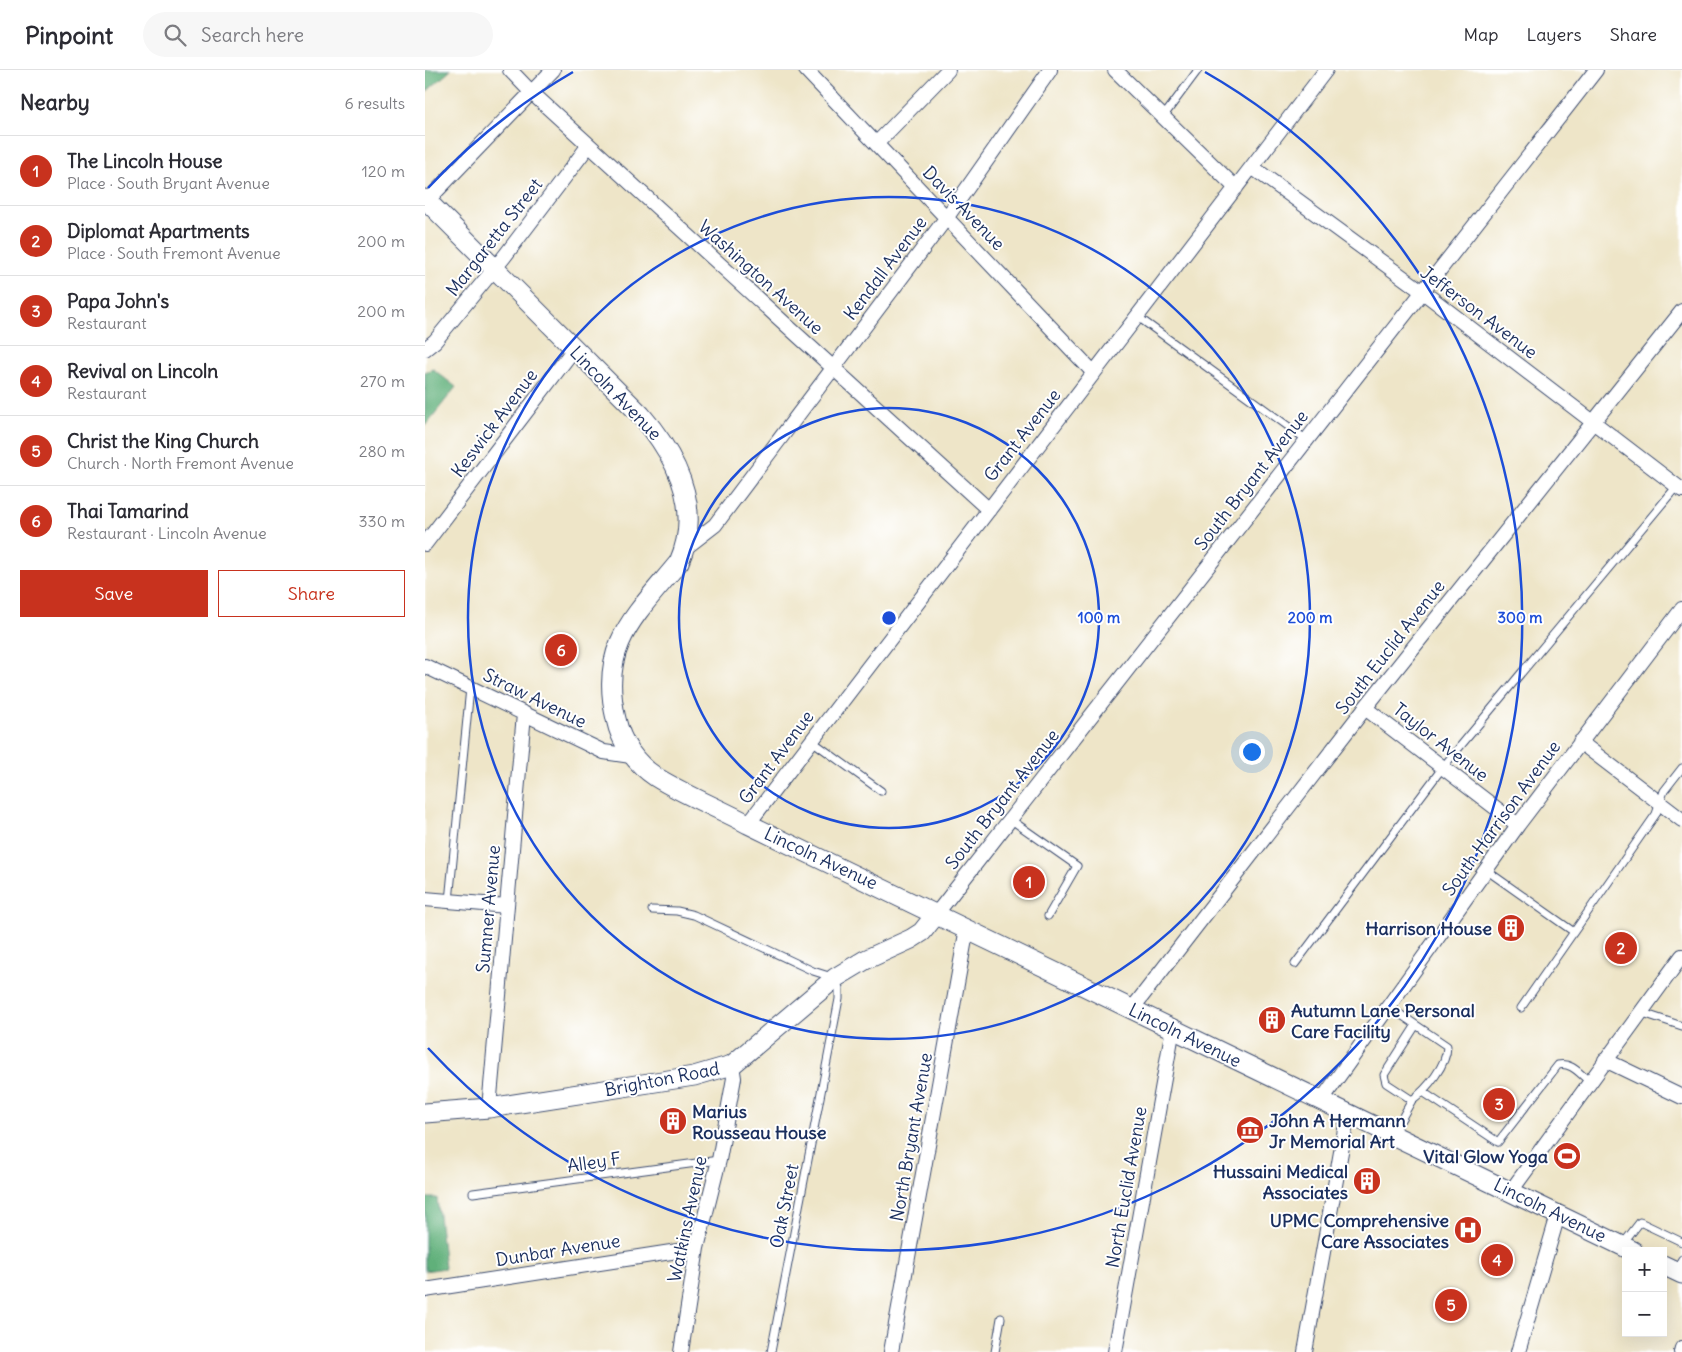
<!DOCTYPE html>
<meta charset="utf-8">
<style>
:root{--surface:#fff;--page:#f7f7f7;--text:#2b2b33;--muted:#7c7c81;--line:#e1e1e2;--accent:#c8321e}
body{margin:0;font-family:Delius,sans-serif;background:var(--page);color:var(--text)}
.controls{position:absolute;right:15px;bottom:15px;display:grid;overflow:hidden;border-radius:0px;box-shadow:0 5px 20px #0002}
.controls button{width:45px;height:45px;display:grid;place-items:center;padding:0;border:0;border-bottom:1px solid var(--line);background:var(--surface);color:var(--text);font:25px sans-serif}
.you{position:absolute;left:826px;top:681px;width:18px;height:18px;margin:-12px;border:4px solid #fff;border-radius:50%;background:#1a73e8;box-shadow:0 0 0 8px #1a73e833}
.badge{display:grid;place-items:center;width:32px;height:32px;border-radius:50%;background:var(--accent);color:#fff;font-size:16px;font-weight:700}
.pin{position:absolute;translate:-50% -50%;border:2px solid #fff;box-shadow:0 1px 5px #0006}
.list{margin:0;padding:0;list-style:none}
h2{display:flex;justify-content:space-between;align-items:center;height:65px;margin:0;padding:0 20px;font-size:21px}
h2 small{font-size:16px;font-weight:400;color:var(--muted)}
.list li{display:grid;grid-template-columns:32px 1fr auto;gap:15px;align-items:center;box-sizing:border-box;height:70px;padding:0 20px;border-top:1px solid var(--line)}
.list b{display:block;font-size:19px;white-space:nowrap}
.list p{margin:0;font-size:16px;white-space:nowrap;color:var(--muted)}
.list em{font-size:16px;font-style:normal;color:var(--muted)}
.actions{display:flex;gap:10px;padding:15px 20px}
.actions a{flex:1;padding:11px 0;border:1px solid var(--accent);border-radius:0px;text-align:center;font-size:18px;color:var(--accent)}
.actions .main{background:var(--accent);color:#fff}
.icon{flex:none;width:28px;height:28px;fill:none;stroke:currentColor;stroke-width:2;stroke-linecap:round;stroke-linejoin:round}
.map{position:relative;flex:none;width:1257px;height:1282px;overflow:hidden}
header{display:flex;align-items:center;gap:30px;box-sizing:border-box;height:70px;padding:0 25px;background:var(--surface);border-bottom:1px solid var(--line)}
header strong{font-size:24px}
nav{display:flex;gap:28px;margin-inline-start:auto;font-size:18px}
.search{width:350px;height:45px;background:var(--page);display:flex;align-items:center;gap:12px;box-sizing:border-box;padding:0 18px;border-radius:28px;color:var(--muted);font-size:19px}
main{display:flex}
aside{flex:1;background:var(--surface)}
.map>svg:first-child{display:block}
</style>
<header>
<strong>Pinpoint</strong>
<div class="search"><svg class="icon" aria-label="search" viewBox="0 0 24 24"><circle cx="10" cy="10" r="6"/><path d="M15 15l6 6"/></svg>Search here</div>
<nav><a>Map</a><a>Layers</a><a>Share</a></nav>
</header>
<main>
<aside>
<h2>Nearby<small>6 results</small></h2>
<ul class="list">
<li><span class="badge">1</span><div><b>The Lincoln House</b><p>Place · South Bryant Avenue</p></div><em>120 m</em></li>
<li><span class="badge">2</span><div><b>Diplomat Apartments</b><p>Place · South Fremont Avenue</p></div><em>200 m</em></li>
<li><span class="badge">3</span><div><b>Papa John's</b><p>Restaurant</p></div><em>200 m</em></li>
<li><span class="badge">4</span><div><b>Revival on Lincoln</b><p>Restaurant</p></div><em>270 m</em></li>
<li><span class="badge">5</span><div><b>Christ the King Church</b><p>Church · North Fremont Avenue</p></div><em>280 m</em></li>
<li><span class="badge">6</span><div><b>Thai Tamarind</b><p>Restaurant · Lincoln Avenue</p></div><em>330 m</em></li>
</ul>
<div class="actions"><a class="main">Save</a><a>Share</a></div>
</aside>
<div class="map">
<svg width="1257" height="1282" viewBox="0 0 1257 1282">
<rect width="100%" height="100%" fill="#fff"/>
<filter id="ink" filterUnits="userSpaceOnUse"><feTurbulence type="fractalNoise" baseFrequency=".02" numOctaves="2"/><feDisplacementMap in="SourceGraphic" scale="10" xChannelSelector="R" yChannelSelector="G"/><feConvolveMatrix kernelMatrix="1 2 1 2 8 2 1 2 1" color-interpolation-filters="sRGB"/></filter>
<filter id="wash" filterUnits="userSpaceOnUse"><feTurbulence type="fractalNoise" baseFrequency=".0096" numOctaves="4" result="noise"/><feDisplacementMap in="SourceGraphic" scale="20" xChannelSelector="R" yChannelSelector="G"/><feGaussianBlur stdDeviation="1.12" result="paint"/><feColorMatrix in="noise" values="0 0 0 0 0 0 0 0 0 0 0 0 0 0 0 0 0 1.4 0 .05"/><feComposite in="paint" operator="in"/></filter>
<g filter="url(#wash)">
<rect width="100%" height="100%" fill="#eee5c8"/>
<path fill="#61b07a" stroke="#3e706c" d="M0,0H26L0,23Z
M8,299L31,317L0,356V302Z
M0,1128H12L20,1198L0,1201Z"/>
</g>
<g filter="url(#ink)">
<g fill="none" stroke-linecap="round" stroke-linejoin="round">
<defs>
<path id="lane" d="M738,47L773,0
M713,247L882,370
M387,671L456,721
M585,749L652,796L623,846
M1061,800L1149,862
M24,831L45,618
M227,840L252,841L269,845L388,901L410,908L414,918V929L346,1282
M870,894L1018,697L1252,416
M963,936L1022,976C1022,995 1002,1019 987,1030L961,1013L959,1005L991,955
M1096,938L1231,744L1239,721L1257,698
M1215,942L1257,956
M998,1022L1073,1072L1133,995C1146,992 1154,1003 1164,1011
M968,1064L987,1030
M48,1123L294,1090
M1198,1174L1215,1152L1257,1172
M1250,1201L1257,1189
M570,1282L576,1248"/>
<path id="street" d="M85,0L107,23L564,440
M381,0L669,303
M690,0L811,118
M452,73L523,0
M827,97L998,222L1257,420
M2,131L128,0
M0,279L10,271L79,187L164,75
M0,474L149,279
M259,479L290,455L522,147L625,0
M0,596L179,682L206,686
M940,638L1093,755
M1155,672L1257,750
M323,754L901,0
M0,829L82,836
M512,843L1171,0
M707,939L940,638L1257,241
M1180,990L1257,1027
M896,1031L1093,755L1257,539
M64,1038L99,644
M1086,1121L1257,886
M0,1220L272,1178
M256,1282L272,1178L294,1090L309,1008L307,995
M466,1282L542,858
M690,1282L748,958
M880,1282L923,1043
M1093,1282L1133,1145
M1256,1282L1257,1278"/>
<path id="secondary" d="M0,129L216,345C251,386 278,438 254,492C211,545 173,575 191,649C196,673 211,694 231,707C260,725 293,738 323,754L1208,1181
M0,1043L64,1038L269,1006L307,995L410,908L440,890L486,869L497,862L512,843
M1238,1195L1257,1204"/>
</defs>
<use href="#lane" stroke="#3b4a6e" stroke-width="9"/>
<use href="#street" stroke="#3b4a6e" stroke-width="16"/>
<use href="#secondary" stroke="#3b4a6e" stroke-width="21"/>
<use href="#lane" stroke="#fff" stroke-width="7"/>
<use href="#street" stroke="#fff" stroke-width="14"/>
<use href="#secondary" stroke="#fff" stroke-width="19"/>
</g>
</g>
<g fill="none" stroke="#1d4ed8" stroke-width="2.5">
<circle cx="464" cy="548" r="210"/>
<circle cx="464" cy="548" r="421"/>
<path d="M3 118A631 631 0 0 1 148 2M780 2A631 631 0 1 1 3 978"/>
</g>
<defs>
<symbol id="building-disc" viewBox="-11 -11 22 22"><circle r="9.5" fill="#c8321e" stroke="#fff"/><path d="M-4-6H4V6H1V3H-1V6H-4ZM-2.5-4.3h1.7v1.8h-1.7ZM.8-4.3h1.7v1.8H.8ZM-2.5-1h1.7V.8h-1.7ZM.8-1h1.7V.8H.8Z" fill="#fff"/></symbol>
<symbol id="museum-disc" viewBox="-11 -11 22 22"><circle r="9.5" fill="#c8321e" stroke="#fff"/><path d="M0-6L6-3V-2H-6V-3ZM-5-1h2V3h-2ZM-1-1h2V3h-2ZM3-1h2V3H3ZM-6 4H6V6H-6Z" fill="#fff"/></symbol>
<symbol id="stadium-disc" viewBox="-11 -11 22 22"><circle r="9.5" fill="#c8321e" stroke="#fff"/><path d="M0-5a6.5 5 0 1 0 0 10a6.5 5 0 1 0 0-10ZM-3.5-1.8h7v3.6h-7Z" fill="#fff"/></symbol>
<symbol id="hospital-disc" viewBox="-11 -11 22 22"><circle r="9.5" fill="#c8321e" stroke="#fff"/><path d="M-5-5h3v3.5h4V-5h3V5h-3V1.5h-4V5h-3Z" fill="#fff"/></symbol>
</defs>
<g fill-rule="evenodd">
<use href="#building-disc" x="1070" y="842" width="32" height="32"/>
<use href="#building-disc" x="831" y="934" width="32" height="32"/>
<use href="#building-disc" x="232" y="1035" width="32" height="32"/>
<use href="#museum-disc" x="809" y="1044" width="32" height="32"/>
<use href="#stadium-disc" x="1126" y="1070" width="32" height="32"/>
<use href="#building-disc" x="926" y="1095" width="32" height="32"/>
<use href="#hospital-disc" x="1027" y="1144" width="32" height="32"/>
</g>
<g text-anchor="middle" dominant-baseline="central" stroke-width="4" stroke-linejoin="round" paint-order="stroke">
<g font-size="18" fill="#1b2f5e" stroke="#fff">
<text transform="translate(539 138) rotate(46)">Davis Avenue</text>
<text transform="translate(69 167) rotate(-52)">Margaretta Street</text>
<text transform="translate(460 198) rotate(-53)">Kendall Avenue</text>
<text transform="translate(336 207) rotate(42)">Washington Avenue</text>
<text transform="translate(1054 242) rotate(37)">Jefferson Avenue</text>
<text transform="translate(191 323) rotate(46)">Lincoln Avenue</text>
<text transform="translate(69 353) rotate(-53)">Keswick Avenue</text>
<text transform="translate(597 365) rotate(-52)">Grant Avenue</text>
<text transform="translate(826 410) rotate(-52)">South Bryant Avenue</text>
<text transform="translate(965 577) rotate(-52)">South Euclid Avenue</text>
<text transform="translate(110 628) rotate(26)">Straw Avenue</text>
<text transform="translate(1016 672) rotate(38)">Taylor Avenue</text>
<text transform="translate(351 687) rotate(-53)">Grant Avenue</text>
<text transform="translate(577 729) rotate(-52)">South Bryant Avenue</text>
<text transform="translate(1076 748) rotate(-54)">South Harrison Avenue</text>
<text transform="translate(396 788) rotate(25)">Lincoln Avenue</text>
<text transform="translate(63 839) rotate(-85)">Sumner Avenue</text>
<text transform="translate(760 965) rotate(26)">Lincoln Avenue</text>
<text transform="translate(237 1009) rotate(-11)">Brighton Road</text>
<text transform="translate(486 1067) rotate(-80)">North Bryant Avenue</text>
<text transform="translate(169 1092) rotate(-8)">Alley F</text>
<text transform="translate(701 1117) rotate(-80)">North Euclid Avenue</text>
<text transform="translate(359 1136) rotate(-79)">Oak Street</text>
<text transform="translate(1125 1140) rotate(26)">Lincoln Avenue</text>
<text transform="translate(262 1149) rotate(-78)">Watkins Avenue</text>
<text transform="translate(133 1180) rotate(-9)">Dunbar Avenue</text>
</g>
<g font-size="18" font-weight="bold" fill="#1b2f5e" stroke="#fff" text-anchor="end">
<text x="1067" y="858">Harrison House</text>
<text x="866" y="940" text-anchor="start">Autumn Lane Personal<tspan x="866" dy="21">Care Facility</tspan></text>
<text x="267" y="1041" text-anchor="start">Marius<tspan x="267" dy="21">Rousseau House</tspan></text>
<text x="844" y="1050" text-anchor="start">John A Hermann<tspan x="844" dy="21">Jr Memorial Art</tspan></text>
<text x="1123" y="1086">Vital Glow Yoga</text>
<text x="923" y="1101">Hussaini Medical<tspan x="923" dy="21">Associates</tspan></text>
<text x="1024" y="1150">UPMC Comprehensive<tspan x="1024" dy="21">Care Associates</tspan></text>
</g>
</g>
<circle cx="464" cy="548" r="8" fill="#1d4ed8" stroke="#fff" stroke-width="2.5"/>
<g font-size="15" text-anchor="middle" font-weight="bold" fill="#1d4ed8" stroke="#fff" stroke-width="4" stroke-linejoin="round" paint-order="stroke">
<text x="674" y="553">100 m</text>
<text x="885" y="553">200 m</text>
<text x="1095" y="553">300 m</text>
</g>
</svg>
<div class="controls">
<button>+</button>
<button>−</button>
</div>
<div class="you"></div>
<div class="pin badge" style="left:604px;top:812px">1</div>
<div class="pin badge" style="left:1196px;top:878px">2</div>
<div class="pin badge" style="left:1074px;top:1034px">3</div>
<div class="pin badge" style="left:1072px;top:1190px">4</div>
<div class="pin badge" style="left:1026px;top:1235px">5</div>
<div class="pin badge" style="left:136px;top:580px">6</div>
</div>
</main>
